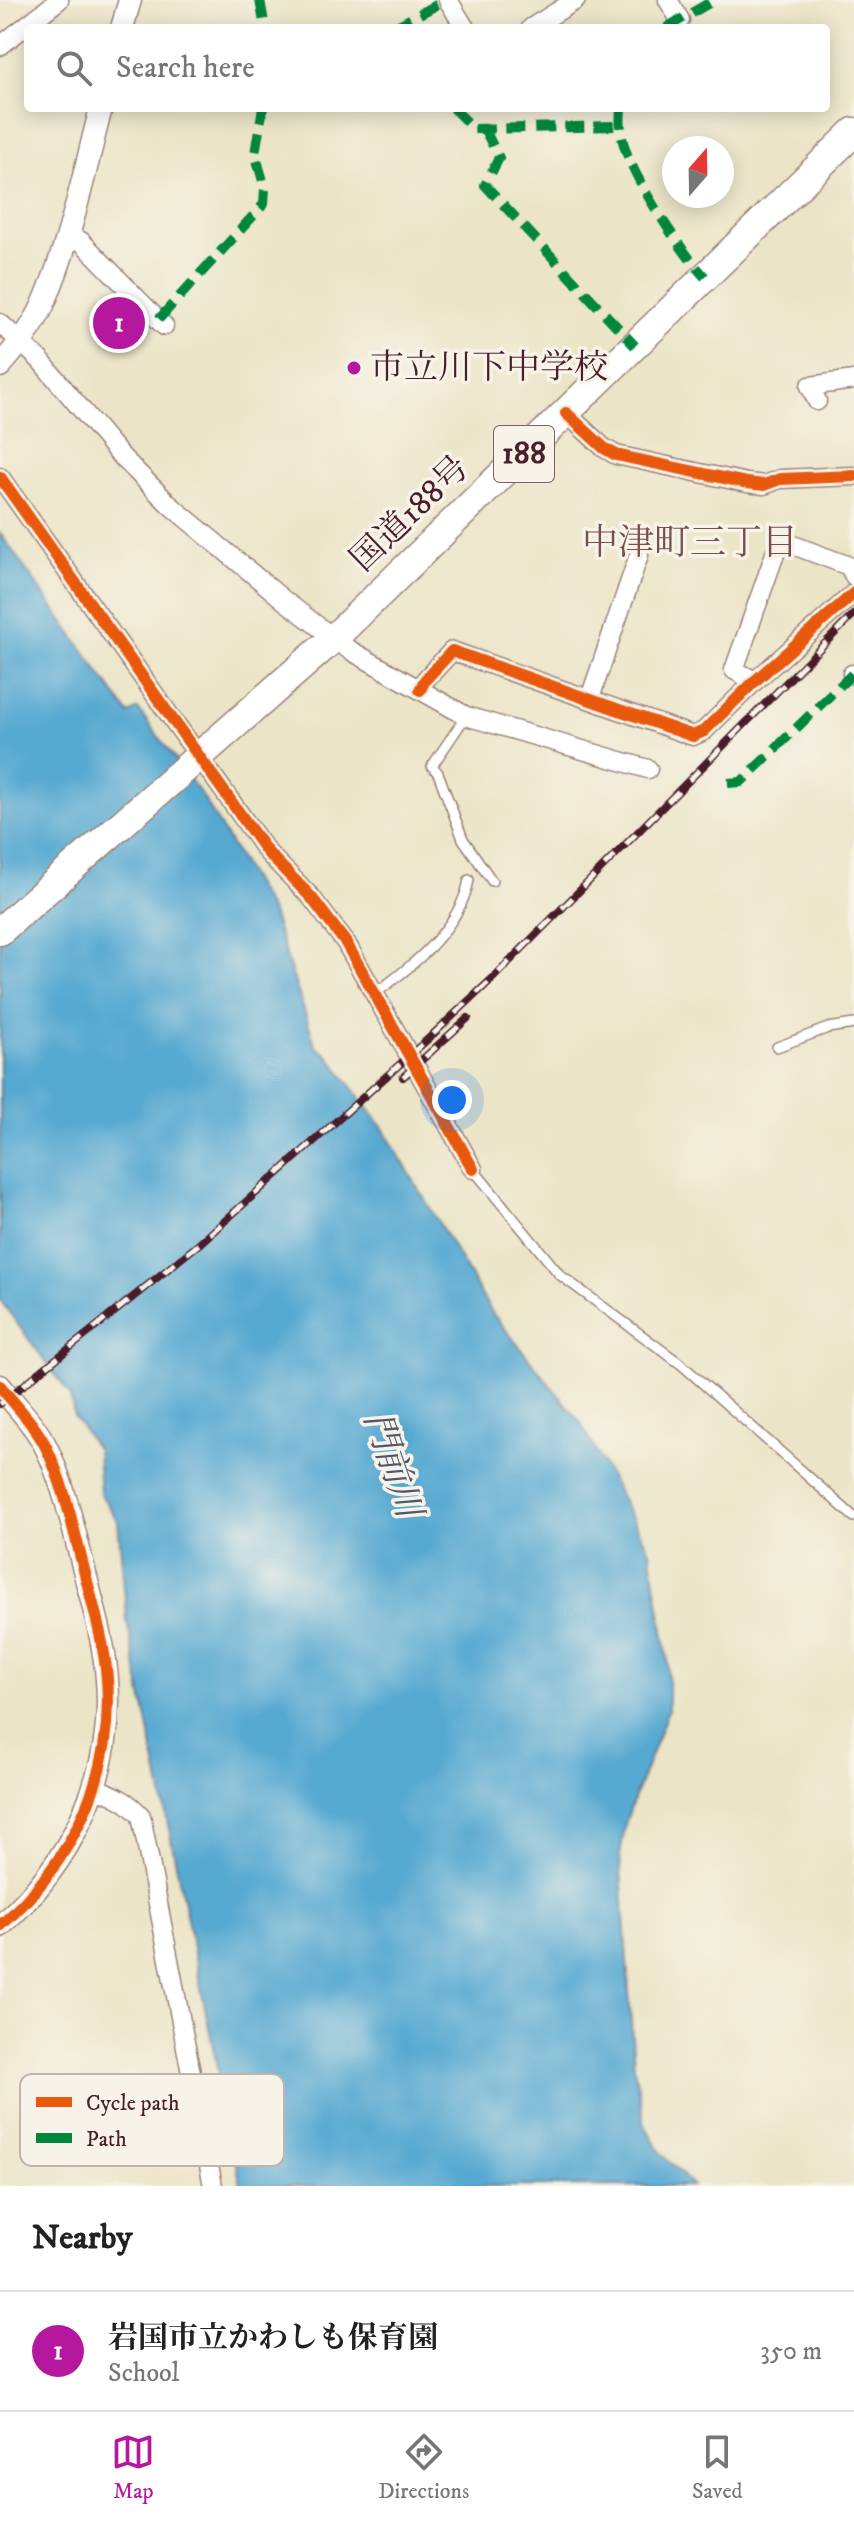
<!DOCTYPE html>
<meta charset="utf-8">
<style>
:root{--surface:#fff;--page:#f2f2f2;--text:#222;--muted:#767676;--line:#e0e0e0;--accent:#b5179e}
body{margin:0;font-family:"IM FELL DW Pica","Noto Serif JP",serif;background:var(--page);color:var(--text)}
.compass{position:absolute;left:662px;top:136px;width:72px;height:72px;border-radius:50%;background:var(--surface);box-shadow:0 4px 20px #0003;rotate:20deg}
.you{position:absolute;left:452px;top:1100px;width:28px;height:28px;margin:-20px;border:6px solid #fff;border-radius:50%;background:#1a73e8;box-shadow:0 0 0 12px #1a73e833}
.badge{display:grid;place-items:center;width:52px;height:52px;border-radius:50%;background:var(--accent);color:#fff;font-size:26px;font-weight:700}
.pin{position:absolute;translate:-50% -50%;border:4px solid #fff;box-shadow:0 2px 8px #0006}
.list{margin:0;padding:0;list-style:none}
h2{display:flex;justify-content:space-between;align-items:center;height:104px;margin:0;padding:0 32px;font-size:34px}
h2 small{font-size:26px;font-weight:400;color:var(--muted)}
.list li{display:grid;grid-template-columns:52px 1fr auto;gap:24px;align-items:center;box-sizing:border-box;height:120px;padding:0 32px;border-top:2px solid var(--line)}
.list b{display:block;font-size:30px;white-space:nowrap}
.list p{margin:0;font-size:26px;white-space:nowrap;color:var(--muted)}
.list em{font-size:26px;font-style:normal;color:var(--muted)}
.icon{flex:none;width:44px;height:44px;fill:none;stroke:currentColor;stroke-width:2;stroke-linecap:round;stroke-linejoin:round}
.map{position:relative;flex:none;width:854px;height:2186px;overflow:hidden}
.search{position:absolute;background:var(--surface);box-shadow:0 4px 20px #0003;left:24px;right:24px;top:24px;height:88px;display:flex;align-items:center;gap:20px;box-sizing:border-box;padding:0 28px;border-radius:8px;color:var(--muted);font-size:30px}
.sheet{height:224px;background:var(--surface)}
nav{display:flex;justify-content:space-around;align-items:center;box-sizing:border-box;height:112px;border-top:2px solid var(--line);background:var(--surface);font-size:22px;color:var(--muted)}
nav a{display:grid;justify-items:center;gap:4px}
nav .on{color:var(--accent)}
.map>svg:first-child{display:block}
</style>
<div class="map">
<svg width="854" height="2186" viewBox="0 0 854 2186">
<rect width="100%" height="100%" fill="#f7f3e8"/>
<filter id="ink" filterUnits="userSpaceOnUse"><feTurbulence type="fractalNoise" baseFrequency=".0125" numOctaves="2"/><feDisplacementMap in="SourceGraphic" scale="16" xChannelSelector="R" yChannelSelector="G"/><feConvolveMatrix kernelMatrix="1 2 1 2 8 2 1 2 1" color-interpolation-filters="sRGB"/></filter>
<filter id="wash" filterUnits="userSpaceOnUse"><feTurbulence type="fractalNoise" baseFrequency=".006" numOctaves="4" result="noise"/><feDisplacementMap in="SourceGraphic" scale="32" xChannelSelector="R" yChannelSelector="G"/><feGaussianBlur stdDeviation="1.8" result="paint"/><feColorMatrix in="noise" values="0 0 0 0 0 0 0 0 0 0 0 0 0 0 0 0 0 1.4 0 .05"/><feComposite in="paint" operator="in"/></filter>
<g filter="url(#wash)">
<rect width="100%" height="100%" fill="#ebe4c6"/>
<path fill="#56a9d1" stroke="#50647e" stroke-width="2" d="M0,533L129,714L138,709L203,797L273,916L316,1047L327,1054L381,1125L492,1313L581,1423L650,1551L668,1661V1710L626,1820L620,1855L634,2067L645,2125L661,2153L693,2186H241L127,1621L118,1521L100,1493L97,1450L74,1416L70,1395L0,1300Z"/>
</g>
<g filter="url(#ink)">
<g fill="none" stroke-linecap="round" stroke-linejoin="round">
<defs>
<path id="service" d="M466,716L432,766L438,773L463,839L492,881
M374,994C412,967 460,928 469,880
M777,1047L828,1028L854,1024
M473,1169L560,1275L682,1365L854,1517"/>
<path id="minor" d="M448,0L465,28
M668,0L680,20
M531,28L576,0
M0,46L59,0
M67,236L81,241L164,326
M0,323L40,360L118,453L170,505L285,601L348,649L466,716L648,769
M817,401L810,386L854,380
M566,413L604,448L616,455L747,483L764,485L780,479L854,476
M0,477L267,852L311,897L346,943L473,1169
M852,674L854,675
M755,681L734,670L776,551L785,542L849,566L854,576
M420,690L425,680L452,651L693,736L704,731L755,681L854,593
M590,698L639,555
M95,1788C113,1794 128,1801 141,1816L213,2186"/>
<path id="tertiary" d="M122,28L130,0
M0,366C16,348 33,328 43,305C70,243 84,174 101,108
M0,1386C16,1406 36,1426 47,1449C64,1485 73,1527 83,1566C92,1602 104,1640 107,1679C115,1774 71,1864 0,1926"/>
<path id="trunk" d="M0,931L335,637L854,132"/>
</defs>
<use href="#service" stroke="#9a8278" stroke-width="12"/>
<use href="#minor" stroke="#9a8278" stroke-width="21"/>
<use href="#tertiary" stroke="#9a8278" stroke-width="25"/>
<use href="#trunk" stroke="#9a8278" stroke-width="31"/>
<use href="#service" stroke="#fff" stroke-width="9"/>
<use href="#minor" stroke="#fff" stroke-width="18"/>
<use href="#tertiary" stroke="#fff" stroke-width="22"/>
<use href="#trunk" stroke="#fff" stroke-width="28"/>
<defs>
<path id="rail" d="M403,1077L468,1018
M0,1404L199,1244L428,1039L492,979L854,614"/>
</defs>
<use href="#rail" stroke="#4a1f2b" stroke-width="8"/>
<use href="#rail" stroke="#f7f3e8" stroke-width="5" stroke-dasharray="15" stroke-linecap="butt"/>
<path stroke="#00873e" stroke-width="10" stroke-dasharray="20 10" stroke-linecap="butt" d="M260,0L265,28
M393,28L446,0
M666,28L714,0
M453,108L474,129L620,126
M621,108C620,121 620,132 624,145C633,178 681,252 705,277
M484,128L499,158L485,185L635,346
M159,319L264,204L265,188L255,153L263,108
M728,783L741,782L852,674"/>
<defs>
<path id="cycleway" d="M566,413L604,448L616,455L747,483L764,485L780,479L854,476
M0,477L267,852L311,897L346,943L473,1169
M420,690L425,680L452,651L693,736L704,731L755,681L854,593
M0,1386C16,1406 36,1426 47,1449C64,1485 73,1527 83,1566C92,1602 104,1640 107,1679C115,1774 71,1864 0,1926"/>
</defs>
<use href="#cycleway" stroke="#f7f3e8" stroke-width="17"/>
<use href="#cycleway" stroke="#e8590c" stroke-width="12"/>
</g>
</g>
<circle fill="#b5179e" stroke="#f7f3e8" stroke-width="3" cx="354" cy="368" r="8"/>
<g text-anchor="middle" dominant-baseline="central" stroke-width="7" stroke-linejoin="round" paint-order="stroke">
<rect fill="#f7f3e8" stroke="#7e5f64" stroke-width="2" x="494" y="426" width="60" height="56" rx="6"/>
<g font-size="32" font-weight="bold" fill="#4a1f2b">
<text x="524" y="454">188</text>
</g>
<g font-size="34" fill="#4a1f2b" stroke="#f7f3e8" text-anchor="start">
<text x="370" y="368">市立川下中学校</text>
</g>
<g font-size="34" fill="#4a1f2b" stroke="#f7f3e8">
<text transform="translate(410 514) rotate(-44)">国道188号</text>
</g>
<g font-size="36" fill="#7a4e4d" stroke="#f7f3e8">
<text x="690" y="543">中津町三丁目</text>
</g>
<g font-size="36" font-style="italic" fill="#4f566d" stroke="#f7f3e8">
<text transform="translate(392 1465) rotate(71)">門前川</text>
</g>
</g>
<rect x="20" y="2074" width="264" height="92" rx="12" fill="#f7f3e8" stroke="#c3b3af" stroke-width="2"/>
<rect x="36" y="2097" width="36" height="10" fill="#e8590c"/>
<rect x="36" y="2133" width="36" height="10" fill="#00873e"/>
<g font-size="22" fill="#4a1f2b">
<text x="86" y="2110">Cycle path</text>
<text x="86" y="2146">Path</text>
</g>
</svg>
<svg class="compass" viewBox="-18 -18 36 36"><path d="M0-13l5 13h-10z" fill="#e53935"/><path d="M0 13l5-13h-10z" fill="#767676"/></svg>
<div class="you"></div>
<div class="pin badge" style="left:119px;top:323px">1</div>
<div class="search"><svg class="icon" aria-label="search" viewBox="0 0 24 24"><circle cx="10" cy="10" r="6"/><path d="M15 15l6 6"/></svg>Search here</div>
</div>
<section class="sheet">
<h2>Nearby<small></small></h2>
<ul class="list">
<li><span class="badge">1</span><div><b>岩国市立かわしも保育園</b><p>School</p></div><em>350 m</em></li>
</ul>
</section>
<nav>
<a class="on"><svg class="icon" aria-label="map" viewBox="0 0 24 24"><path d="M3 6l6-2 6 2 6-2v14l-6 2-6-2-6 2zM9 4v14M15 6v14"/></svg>Map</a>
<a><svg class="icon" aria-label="directions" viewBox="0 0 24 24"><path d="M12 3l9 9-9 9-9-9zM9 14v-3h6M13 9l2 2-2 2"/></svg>Directions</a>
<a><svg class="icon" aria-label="saved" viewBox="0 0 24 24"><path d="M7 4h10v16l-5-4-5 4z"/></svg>Saved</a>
</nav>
